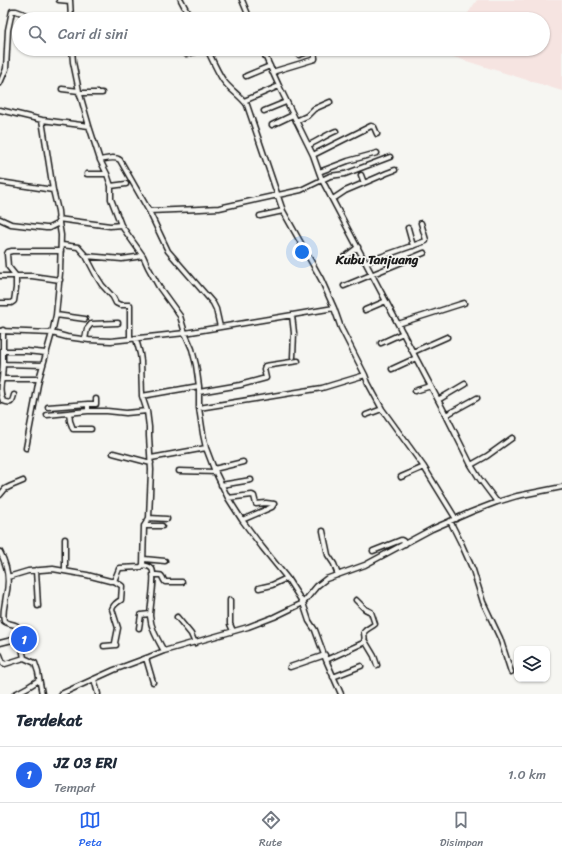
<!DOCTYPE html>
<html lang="id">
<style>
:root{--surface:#fff;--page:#f6f6f7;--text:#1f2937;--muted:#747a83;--line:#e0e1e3;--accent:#2563eb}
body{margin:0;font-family:Sriracha,sans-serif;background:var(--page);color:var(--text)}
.controls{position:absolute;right:12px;bottom:12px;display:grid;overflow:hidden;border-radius:8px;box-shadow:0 1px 3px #0004}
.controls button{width:36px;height:36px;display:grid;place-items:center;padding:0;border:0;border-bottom:1px solid var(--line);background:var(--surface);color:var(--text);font:20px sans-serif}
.you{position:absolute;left:302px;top:252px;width:14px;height:14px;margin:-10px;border:3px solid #fff;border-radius:50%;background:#1a73e8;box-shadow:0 0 0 6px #1a73e833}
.badge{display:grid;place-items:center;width:26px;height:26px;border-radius:50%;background:var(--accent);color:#fff;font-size:13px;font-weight:700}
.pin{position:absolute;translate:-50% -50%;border:2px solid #fff;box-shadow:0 1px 4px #0006}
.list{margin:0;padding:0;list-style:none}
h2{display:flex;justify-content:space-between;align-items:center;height:52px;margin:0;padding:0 16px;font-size:17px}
h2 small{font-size:13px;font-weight:400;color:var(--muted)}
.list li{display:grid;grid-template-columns:26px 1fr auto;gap:12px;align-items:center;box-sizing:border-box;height:56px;padding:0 16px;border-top:1px solid var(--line)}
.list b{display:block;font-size:15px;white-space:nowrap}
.list p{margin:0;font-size:13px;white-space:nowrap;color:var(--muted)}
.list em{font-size:13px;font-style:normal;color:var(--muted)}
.icon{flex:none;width:22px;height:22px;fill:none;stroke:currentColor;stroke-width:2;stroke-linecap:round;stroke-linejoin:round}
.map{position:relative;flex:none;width:562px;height:694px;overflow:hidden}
.search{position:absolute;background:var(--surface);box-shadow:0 1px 3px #0004;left:12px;right:12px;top:12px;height:44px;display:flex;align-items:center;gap:10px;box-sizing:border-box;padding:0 14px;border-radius:22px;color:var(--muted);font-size:15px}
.sheet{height:108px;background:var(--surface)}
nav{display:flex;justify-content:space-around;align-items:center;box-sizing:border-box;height:56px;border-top:1px solid var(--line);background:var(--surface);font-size:11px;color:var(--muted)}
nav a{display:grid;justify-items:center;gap:2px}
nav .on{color:var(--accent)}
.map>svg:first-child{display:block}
</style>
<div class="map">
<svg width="562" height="694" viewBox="0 0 562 694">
<rect width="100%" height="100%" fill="#f6f6f2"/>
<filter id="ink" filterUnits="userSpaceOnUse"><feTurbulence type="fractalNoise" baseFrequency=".025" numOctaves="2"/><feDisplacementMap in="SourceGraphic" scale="8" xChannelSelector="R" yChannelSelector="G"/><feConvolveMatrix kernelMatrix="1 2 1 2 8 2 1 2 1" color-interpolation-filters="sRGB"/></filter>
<g filter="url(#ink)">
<path fill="#f6e4e1" d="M477,0H562V91L441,53L444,49H543V19H464Z"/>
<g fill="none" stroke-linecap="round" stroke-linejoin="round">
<defs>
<path id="minor" d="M59,0L70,1
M70,0L71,19
M181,0L191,19
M242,0L250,19
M283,19L287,18
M72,49L73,62L79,91L89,126L100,160L107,174L111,186V199L121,225L143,256L148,267L159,287L180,316L185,333L192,349L196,365L199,386V408L203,434L206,448L214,469L228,498L242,520L262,547L287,578L303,603L309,621L315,630L326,660L341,694
M207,49C212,59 217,71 223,80C230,90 241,96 247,105L283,211L321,279L334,308L341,328L365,375L368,383L382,409L424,467L456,519
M262,49L279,86L313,155L319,172L322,180L446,415L471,465L479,478L497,502
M186,54L207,49
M272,72L315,59C316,48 305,53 299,55
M246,76L270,66
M0,83L6,69L8,30L12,11H16L38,19
M62,89L79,91
M79,93H102
M244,101L279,86
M0,110L42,120L89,126
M264,111L286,102
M296,121L307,116L314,109L330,102
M272,125L293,115
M309,145C318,141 326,135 336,131
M313,155L371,126L374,127L377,134
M100,160C106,159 115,156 120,160L149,211L168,251L213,303L216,309L220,327
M319,172L348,161L377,153
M87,174H107
M361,175L364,183
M0,182L53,190
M111,186L126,184
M333,199L345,191L378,177L387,173L395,170
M149,211L200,209L219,208L301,190L330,176L345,174L390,157
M260,216L283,211
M0,219L11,224L46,228H49L59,223
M58,219L110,226L121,225
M408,228L413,246
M62,245L78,247L86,256L122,259L143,256
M86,256L97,277L102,285L113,297L116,303L120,305H130V339
M341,260L358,247
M366,262L426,241V240L421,223
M0,276H32L60,280
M344,286L424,253
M0,303H11L14,301L16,288V276L8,266L7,254L8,252L12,251H61
M365,310L386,301
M56,315L85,319
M292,315L294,333L293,357
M398,324L464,303
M3,330V364L2,379H39
M0,331L52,333L67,337L89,340L111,341L130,339L185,333L334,308
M85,339L87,329L91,324L118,323
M136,339L140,354L141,361L142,396L147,411L149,427V436L151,470L149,518L144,526L143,565
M381,343L403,333
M3,351H26L46,353
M413,352L447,337
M3,364L43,365
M392,369L416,358
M2,379C0,386 0,394 3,401C11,404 12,403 14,395
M415,391L431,386
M199,392L240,385L266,378L264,369L265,366L298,361
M142,396L199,386
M438,400L465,384
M88,404H96V399
M48,407L88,404V411
M199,408L322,388L365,375
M69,413L70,421L73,429H91
M47,415L88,411H107L126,413L147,411
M366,415L382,409
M446,415L477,398
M26,448L39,379L52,333L56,315L60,273L61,235L59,223L58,211L53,190L42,120
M113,453L151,463
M151,458L206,448
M471,465L487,456L512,438
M214,469L243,462
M179,471L216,472
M401,477L424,467
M221,485L251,480
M0,495L5,489L11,486L23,481
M228,498L252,495L254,496L256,504L266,503L274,504
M149,518L167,519
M242,520L272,507L274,504
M450,521L461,543L473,570L483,602L500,638L511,672
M144,526H162
M323,531L328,555L334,564L338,575
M373,551L401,540L403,541L405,544
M0,552C8,567 10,580 6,596C5,605 2,612 4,621C8,625 15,623 18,627L24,658L35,663L38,672L42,694
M144,559L165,561
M36,570L38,606
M65,571V539
M153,575C164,575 160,574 165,582H182
M8,577L28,571L53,569L87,575L110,581H114L119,569L120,568L141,567L143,565C146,566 150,566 152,569C156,575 150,607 150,616C151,629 158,640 164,651
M259,588L272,585L287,578
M230,600V624L233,631
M177,617L191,634L195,643
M139,628L141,615L150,614
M365,641L374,656L377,665
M0,643L20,638
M104,646L116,645L115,643L118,628L112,609C114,604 117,602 121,600L122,586L116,582L114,581
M0,655L3,663L5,664L24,658
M146,658L153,682
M326,660L363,643C366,640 364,636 364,632C367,628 372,627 375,624L371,612L365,609L356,600
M290,667L325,655
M333,677L361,666
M94,679L98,694
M15,694L28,687L39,680
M61,694L114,670L149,657L164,651L248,627L274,617L303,603L317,586L326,579L365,565L432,529L471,512L497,502L517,496L562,487"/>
</defs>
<use href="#minor" stroke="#1c1c1c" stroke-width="7"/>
<use href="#minor" stroke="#f6f6f2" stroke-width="4"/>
</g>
</g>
<g text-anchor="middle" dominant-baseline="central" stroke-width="3.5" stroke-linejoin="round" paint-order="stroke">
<g font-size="13" font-weight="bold" fill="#1c1c1c" stroke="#f6f6f2">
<text x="377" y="259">Kubu Tanjuang</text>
</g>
</g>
</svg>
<div class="controls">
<button><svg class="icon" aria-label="layers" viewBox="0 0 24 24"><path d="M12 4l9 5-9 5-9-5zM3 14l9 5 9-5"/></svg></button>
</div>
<div class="you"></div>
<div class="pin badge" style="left:24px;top:639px">1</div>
<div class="search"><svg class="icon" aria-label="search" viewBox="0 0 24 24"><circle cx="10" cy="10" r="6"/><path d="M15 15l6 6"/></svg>Cari di sini</div>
</div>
<section class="sheet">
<h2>Terdekat<small></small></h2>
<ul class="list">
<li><span class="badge">1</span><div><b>JZ 03 ERI</b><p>Tempat</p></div><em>1.0 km</em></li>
</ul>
</section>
<nav>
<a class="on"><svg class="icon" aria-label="map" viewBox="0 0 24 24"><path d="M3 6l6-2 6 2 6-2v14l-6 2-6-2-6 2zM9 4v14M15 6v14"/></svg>Peta</a>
<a><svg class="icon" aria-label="directions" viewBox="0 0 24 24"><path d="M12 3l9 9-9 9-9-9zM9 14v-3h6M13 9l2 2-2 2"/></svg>Rute</a>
<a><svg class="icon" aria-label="saved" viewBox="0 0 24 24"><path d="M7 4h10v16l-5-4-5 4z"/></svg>Disimpan</a>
</nav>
